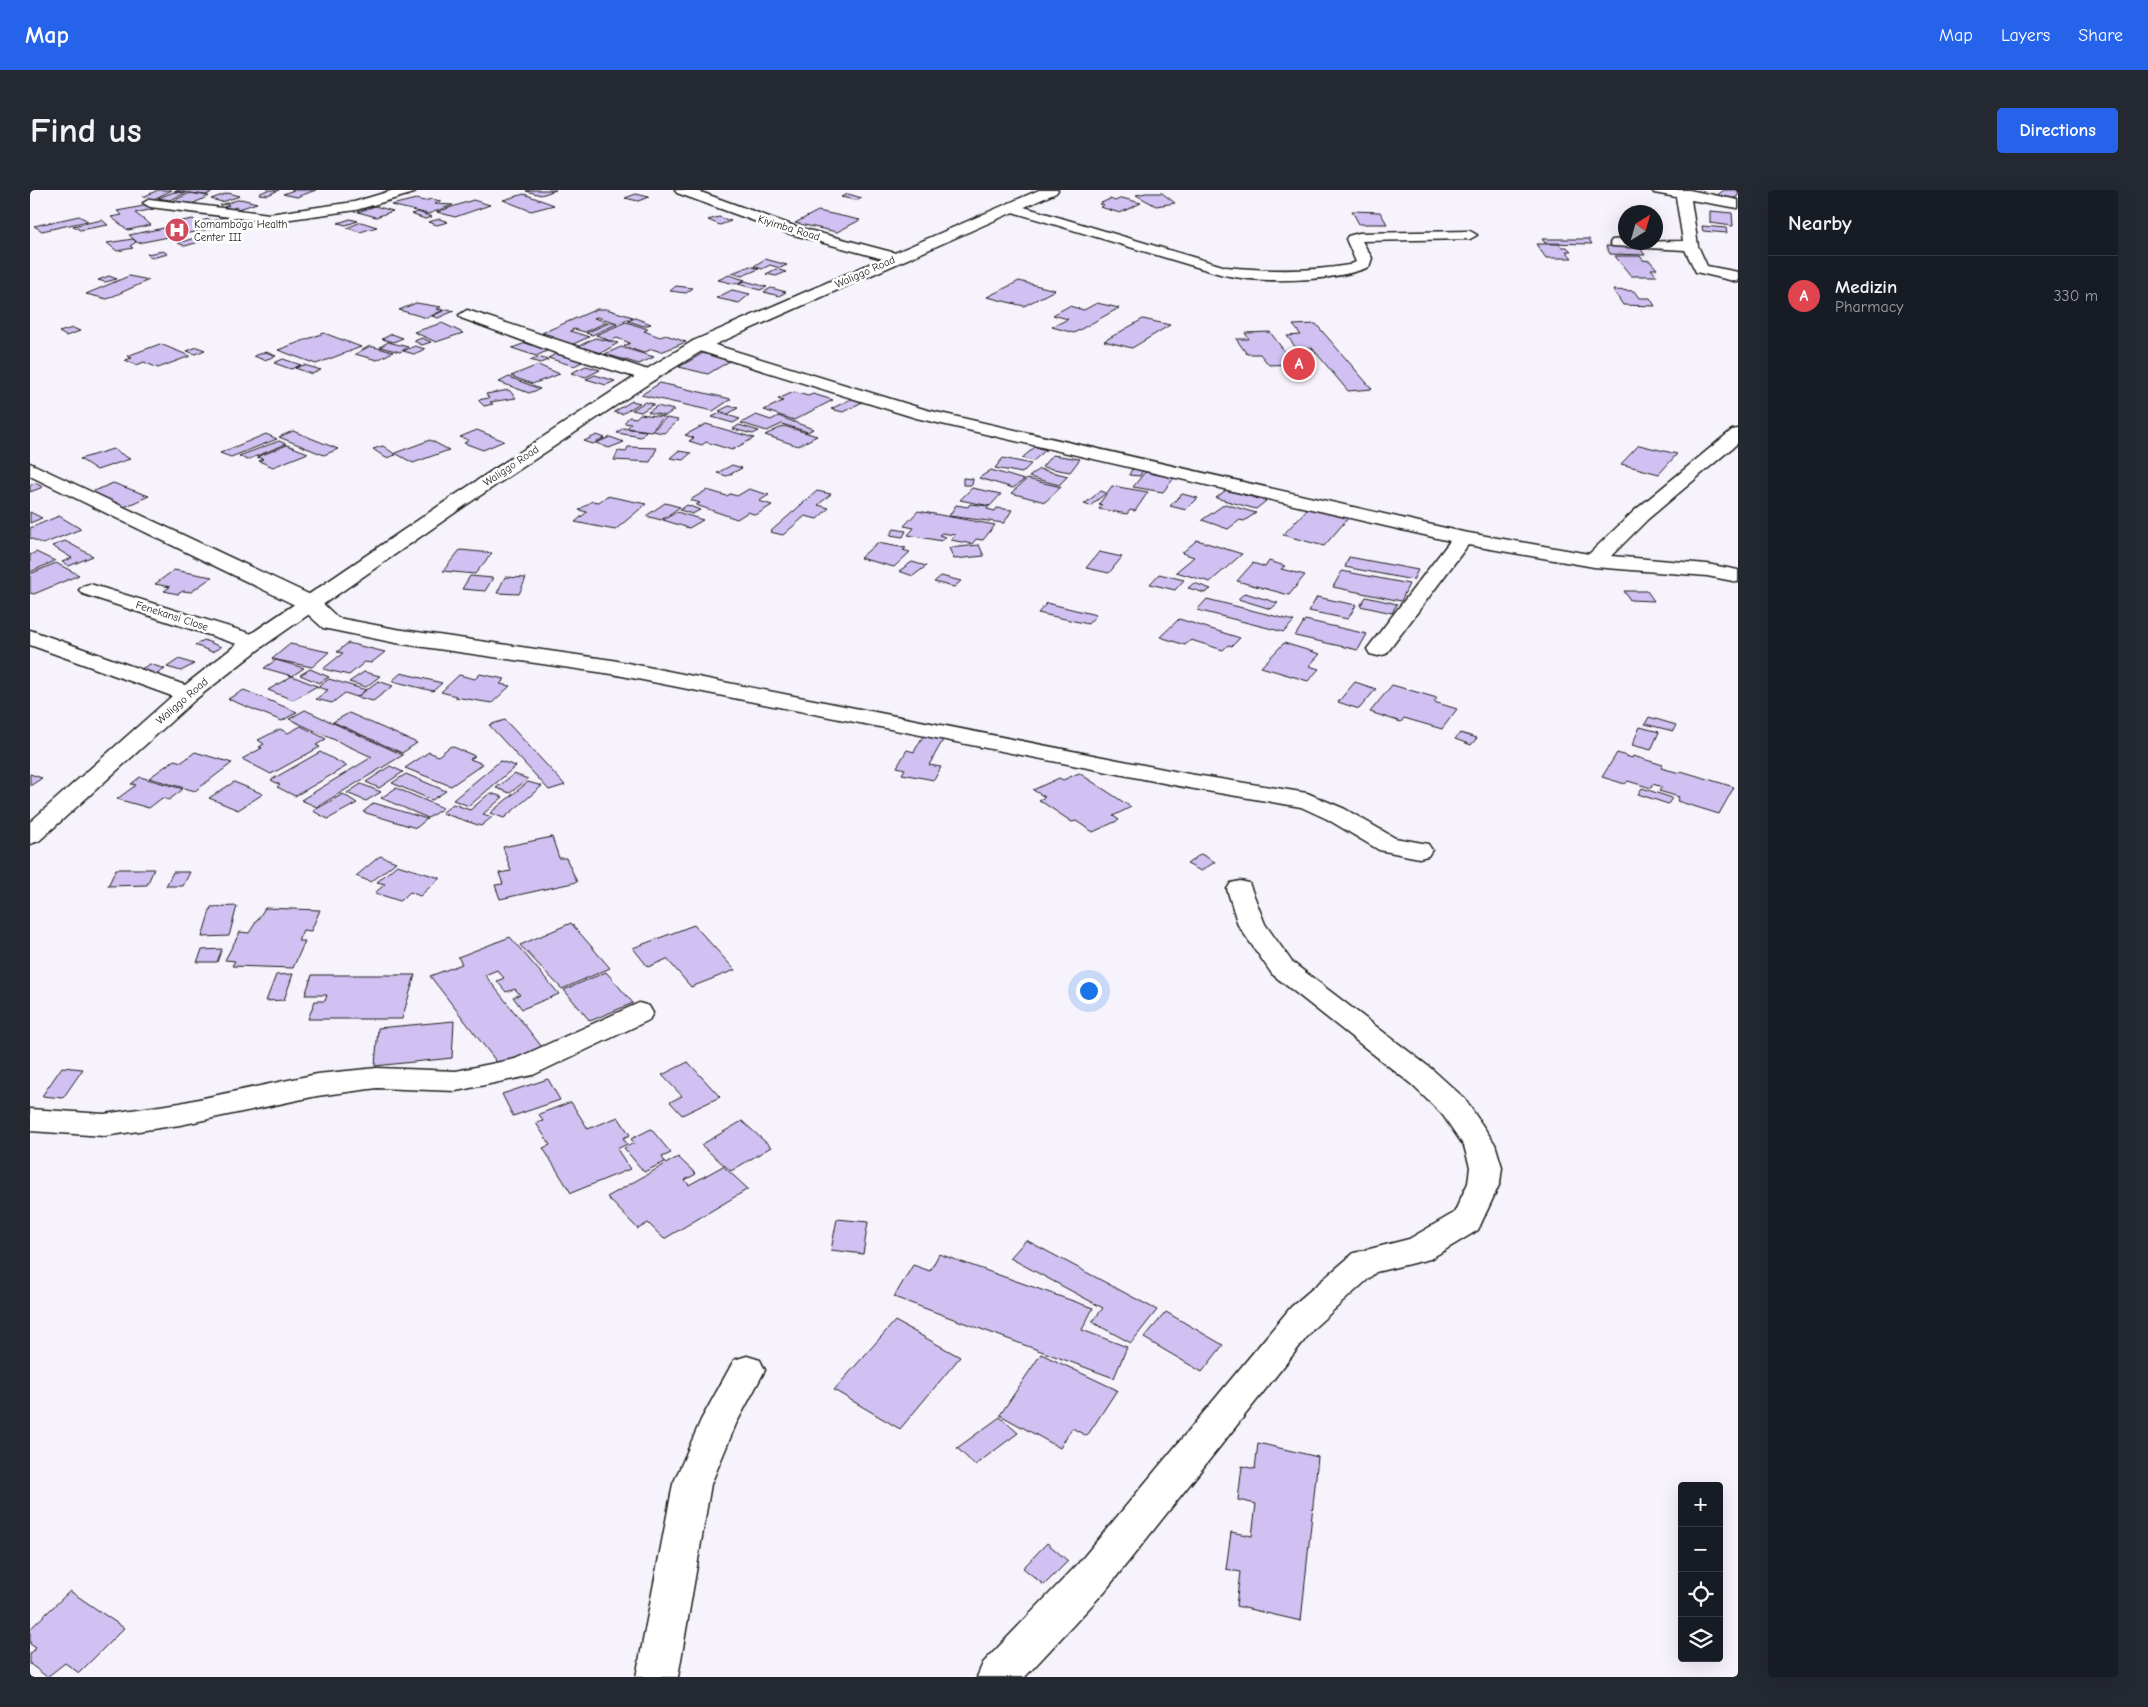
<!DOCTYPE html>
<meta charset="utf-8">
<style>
:root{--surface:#171b24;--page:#242831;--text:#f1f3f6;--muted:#9ea1a6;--line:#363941;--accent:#2563eb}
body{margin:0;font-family:"Comic Neue",sans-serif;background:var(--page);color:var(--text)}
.controls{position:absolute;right:15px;bottom:15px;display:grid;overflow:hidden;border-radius:5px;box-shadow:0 5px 20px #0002}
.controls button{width:45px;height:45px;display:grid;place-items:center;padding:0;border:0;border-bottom:1px solid var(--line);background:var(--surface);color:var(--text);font:25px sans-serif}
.compass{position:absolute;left:1588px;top:15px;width:45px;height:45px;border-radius:50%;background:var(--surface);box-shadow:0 5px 20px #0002;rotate:37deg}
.you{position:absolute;left:1058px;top:800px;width:18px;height:18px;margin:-12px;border:4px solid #fff;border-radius:50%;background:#1a73e8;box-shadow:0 0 0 8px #1a73e833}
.badge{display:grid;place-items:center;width:32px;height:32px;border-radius:50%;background:var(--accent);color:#fff;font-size:16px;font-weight:700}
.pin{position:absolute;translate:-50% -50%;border:2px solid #fff;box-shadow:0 1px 5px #0006}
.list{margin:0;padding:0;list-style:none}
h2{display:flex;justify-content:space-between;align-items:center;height:65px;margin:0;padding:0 20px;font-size:21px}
h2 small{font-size:16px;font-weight:400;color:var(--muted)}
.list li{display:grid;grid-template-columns:32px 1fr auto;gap:15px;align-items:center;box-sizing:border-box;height:80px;padding:0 20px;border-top:1px solid var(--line)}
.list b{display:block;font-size:19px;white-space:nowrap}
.list p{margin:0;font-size:16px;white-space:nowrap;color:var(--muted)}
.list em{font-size:16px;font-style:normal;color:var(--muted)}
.icon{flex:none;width:28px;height:28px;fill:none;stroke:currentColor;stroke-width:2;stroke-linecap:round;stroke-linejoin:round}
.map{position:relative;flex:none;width:1708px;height:1487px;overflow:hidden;border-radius:5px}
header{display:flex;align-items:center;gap:30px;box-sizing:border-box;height:70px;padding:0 25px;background:var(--accent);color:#fff}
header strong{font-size:24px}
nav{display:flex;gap:28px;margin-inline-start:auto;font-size:18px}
.intro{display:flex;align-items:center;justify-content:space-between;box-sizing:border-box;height:120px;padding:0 30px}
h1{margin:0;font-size:35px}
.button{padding:12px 22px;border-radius:5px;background:var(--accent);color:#fff;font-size:18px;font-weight:700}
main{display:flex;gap:30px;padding:0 30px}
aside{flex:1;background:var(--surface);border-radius:5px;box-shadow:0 5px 20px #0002}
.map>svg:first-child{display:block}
</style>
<header>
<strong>Map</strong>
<nav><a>Map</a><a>Layers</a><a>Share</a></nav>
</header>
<div class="intro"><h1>Find us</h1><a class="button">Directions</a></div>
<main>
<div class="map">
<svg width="1708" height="1487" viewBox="0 0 1708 1487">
<rect width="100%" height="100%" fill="#f6f3fc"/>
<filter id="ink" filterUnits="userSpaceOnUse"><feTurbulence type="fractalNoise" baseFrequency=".02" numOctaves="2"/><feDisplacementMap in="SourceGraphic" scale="10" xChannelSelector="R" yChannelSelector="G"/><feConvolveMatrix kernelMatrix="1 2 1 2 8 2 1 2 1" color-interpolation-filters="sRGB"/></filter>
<g filter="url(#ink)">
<path fill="#d1c1f2" stroke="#1c1c1c" d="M128,0H142L124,9L113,7Z
M147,0H163L182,2L176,5L144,1Z
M237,0H249L238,5L229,4Z
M264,0H286L267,7L253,4Z
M500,0H526L511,5L496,1Z
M1694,0H1708V6L1703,9L1686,6Z
M144,2L156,3L140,10L128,8Z
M160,3L179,6L162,14L143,11Z
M198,3L210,6L192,12L181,9Z
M1116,3H1132L1145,13L1126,16L1106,5Z
M494,4L524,15L501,21L473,10Z
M606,4L619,7L608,11L595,8Z
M818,4L832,8L825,10L811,7Z
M1092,8L1111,13L1090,23L1070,17L1074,15L1069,14L1080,9L1085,11Z
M211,9L227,13L209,19L206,17L201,19L194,17L199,15L196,14L190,15Z
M386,9L394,11L401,9L411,11L405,14L423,15L398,24L361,15Z
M443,10L460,15L425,27L407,22Z
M119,15L124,19L105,23L121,35L98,40L81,27L92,25L87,21Z
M345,16L363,21L346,27L328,22Z
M788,21L830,30L807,42L765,33Z
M1322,21L1350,22L1357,34H1329Z
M1680,21L1702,23L1703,36L1680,33Z
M388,22L402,27L395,29L381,24Z
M49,26L58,31L12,41L4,36Z
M196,27L205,33L191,36L182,31Z
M689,27L701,31L690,35L678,30Z
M163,29L167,32L179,29L190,37L108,53L99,45L149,35L146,32Z
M320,29L328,31L316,35L308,33Z
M410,29L418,32L407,35L398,32Z
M72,30L78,35L50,40L43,36Z
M331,32L347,37L330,42L317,38Z
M1672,36L1696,38L1697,43L1673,41Z
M168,47L176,50L155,56L148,53Z
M103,49L106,52L100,56L103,58L87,61L77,53Z
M1512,49H1559L1562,54L1515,53Z
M1506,54H1529L1531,57H1537L1541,61H1536L1542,68H1516Z
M1576,56L1610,58L1615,65L1580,64Z
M133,61L138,64L122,68L117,64Z
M1585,66H1610L1613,70L1620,71L1627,79H1621L1627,86H1601Z
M735,69L757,75L750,78L740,75L732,79L724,76Z
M720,76L729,79L712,86L702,83Z
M746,79L756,82L746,86L736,84Z
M699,85L715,90L705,94L688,90Z
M79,86L87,89L75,92L68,90Z
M99,86L119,90L77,109L56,104Z
M715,91L737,97L730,100L708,94Z
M989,91L1025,100L994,116L957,107Z
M646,96L663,98L656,103L640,101Z
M741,98L756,102L749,106L734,102Z
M702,100L720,104L709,113L686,108Z
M1583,100L1604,101L1609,108H1620L1625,116L1593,115Z
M386,113L411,117L407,119L413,120L397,128L369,120Z
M1067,113L1089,118L1044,143L1022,137L1038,129L1023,125L1039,116L1054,120Z
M418,119L424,121L408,128L402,126Z
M567,119H576L603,127L588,133L567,127L564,128L577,132L555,142L544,139L540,141L559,147L541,155L516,150L524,146L512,143Z
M605,128L621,134L614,136L598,131Z
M1113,129L1140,135L1102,158L1074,151Z
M581,132L587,134L562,145L556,143Z
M596,132L618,139L614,141L630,147L636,145L656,152L631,162L622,159L613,163L594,156L600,153L587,148L580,151L566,145Z
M412,133L433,143L406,152L384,142Z
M1286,134L1342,199L1318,201L1282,158L1267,159L1257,146L1271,145L1263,135Z
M43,138L50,141L36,146L29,142Z
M1240,142L1264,174L1239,175L1230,164H1217L1206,149H1219L1215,143Z
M294,143L331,157L286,174L248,160Z
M362,144L373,148L363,152L352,149Z
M392,148L401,152L392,155L384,151Z
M565,148L588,153L571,163L547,157Z
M358,152L378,157L370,162L350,157Z
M496,153L519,160L506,166L482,158Z
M130,154L160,166L128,178L114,172L107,175L95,170L102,168L97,166Z
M340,156L363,162L347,170L325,164Z
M385,156L395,159L384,164L373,161Z
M167,157L175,160L165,164L157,161Z
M591,157L624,167L609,174L575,164Z
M236,162L246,166L234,170L224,166Z
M675,162L703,169L678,184L649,177Z
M528,163L554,171L544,176L518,168Z
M508,167L518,170L510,173L500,170Z
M253,169L271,175L261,179L244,173Z
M274,175L291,180L282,184L265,178Z
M508,175L530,184L502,194L481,186Z
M556,176L570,180L556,187L541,183Z
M565,185L585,191L576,195L556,189Z
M479,187L510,199L499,203L469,192Z
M630,193L701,209L683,221L611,205Z
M479,200L486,208L460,212L463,214L454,216L448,210L459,208L456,204Z
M764,202L778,206L783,204L803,210L764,230L734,220L753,211L748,209Z
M825,207L836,210L813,222L801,219Z
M602,211L610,213L592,224L584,222Z
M615,212L624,214L611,222L602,220Z
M627,216L644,220L635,226L618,222Z
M699,216L708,218L698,224L689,221Z
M690,223L710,229L703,233L682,227Z
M610,224L634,227L621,241L597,238L601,234L594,233L599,227L606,228Z
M726,225L741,230L748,226L783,239L778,242L752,234L737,241L711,233Z
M636,228L648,230L634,243L622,241Z
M676,234L724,248L702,260L676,252L672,255L659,251L664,248L655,245Z
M709,235L729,241L723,244L703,239Z
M754,236L787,246L768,256L735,245Z
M593,238L616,241L611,247L587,243Z
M447,240L474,251L453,260L434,253L439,250L430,247Z
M263,241L308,259L294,265L249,247Z
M236,244L247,249L201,267L190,263Z
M567,245L575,248L563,254L554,251Z
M580,247L594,252L579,258L566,253Z
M400,250L419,260L383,273L365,263Z
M249,251L256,254L217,270L209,266Z
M257,255L278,263L243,277L229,271L233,269L227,267Z
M1609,255L1647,264L1629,284L1591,274Z
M353,256L366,265L356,268L343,259Z
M598,257L627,258L620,272L584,270L588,261L596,262Z
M1005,257L1016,260L1003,271L992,268Z
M83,259L100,269L67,280L50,269Z
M648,261L661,263L653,270L640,268Z
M1022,265L1050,269L1040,282L1012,277Z
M973,268L1001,274L992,283L965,278Z
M702,275L712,278L697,286L687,283Z
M1009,279L1038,286L1029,295L999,287Z
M1102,279L1113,280L1110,286L1099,285Z
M961,280L994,290L983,298L949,288Z
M1115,282L1144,288L1133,302L1103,297Z
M933,288L943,289L942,295H933Z
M997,289L1031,297L1015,312L981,303Z
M5,293L13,297L0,302V295Z
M83,293L119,306L92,318L57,304Z
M1082,296L1118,302L1105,321L1100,320L1097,324L1069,319L1072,315L1069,314Z
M942,298L971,304L960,316L930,310Z
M719,299L739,305L729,311L742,315L726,325L718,322L707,329L666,315L670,313L660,310L677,300L697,306L700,304L707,306Z
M1196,300L1236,311L1226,319L1186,308Z
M787,301L801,304L788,315L799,318L787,329L775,326L753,345L740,342Z
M1071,301L1076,303L1060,316L1054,314Z
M1152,304L1168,308L1156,320L1140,316Z
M577,306L616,314L585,340L545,332L557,322L549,320L562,311L569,312Z
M635,313L650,317L631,330L616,326Z
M940,314L959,316L957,319L965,321L967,318L982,320L974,333L919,326L926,315L938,317Z
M1195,314L1226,323L1214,331L1210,330L1198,339L1172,330Z
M657,315L670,320L662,324L650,320Z
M1280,316L1320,326L1294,356L1253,345Z
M888,321L965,335L953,350L946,349L942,354L921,350L925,345L912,343L909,345L916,347L912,351L878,345L884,338L874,336Z
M0,322L12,328L0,333Z
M647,322L673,330L659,338L633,330Z
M29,326L51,339L13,354L0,348V338Z
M864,339L876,341L873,347L860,345Z
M1167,350L1212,364L1180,392L1146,382L1164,367L1152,363Z
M35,351L63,366L39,376L32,372L42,368L22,356Z
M847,353L876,358L873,360L880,362L864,377L830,368Z
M949,355L954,366L924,369L919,358Z
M430,360L462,363L445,384L413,381Z
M6,362L25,371L0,382V365Z
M1069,362L1092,367L1079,383L1056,378Z
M1319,367L1388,380L1383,390L1315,377Z
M1239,371L1255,376L1251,379L1275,385L1259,405L1207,391L1223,373L1235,377Z
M882,372L896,376L883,386L869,381Z
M26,373L49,385L4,404L0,403V384Z
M144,380L182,387L161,402L153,401L148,404L134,401L140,397L125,394Z
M1312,381L1379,394L1371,411L1303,397Z
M1129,384L1154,390L1145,400L1120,394Z
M440,386L463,388L455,401L432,399Z
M911,386L931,391L924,397L904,392Z
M475,387L496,388L489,404L467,403Z
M1164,393L1181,399L1175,403L1158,398Z
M1594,401H1617L1624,411L1600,410Z
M1215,403L1248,413L1241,419L1208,409Z
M1287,407L1326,415L1318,429L1279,421Z
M1336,407L1367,414L1362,423L1330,416Z
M1177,409L1264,431L1254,442L1167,420Z
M1017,413L1066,425L1058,434L1008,423Z
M1149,429L1210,448L1202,456L1198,455L1193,460L1161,450L1155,455L1130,447Z
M1275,430L1337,444L1328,460L1265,446Z
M174,450L191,457L182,462L165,455Z
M318,453L355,462L341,473L335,472L319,485L293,479L313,463L307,462Z
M1254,453L1290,464L1279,476L1289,479L1278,491L1231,477Z
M260,454L299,462L282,477L242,469Z
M149,469L164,474L151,481L137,477Z
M246,470L274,478L262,486L234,478Z
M120,474L135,479L122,487L106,482Z
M280,479L299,487L289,493L270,485Z
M334,482L350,486L336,497L319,492Z
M371,483L412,493L403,501L362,491Z
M450,484L475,489L470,494L480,496L462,513L425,507L426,506L411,502L429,485L445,489Z
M262,486L287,496L263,510L238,500Z
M299,489L336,500L327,507L315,503L302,513L286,509L298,500L287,497Z
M348,491L363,496L343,511L327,507Z
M1325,492L1346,499L1329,519L1308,512Z
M1362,495L1407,508L1404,512L1427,519L1412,539L1374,528L1371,532L1340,522Z
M214,500L267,522L252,531L198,509Z
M275,520L373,565L287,617L271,610L342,567L259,529Z
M319,523L387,553L372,563L303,532Z
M1619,527L1646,535L1643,541L1615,534Z
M475,530L535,595L519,600L459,535Z
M271,536L296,549L286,555L290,557L241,584L212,569L232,558L229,557L234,554L228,550L250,539L258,543Z
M1610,537L1629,542L1621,560L1602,555Z
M1430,543L1447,548L1441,555L1425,549Z
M893,546L913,550L899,575L911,577L904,590L872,584L875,579L867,577L877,560L884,562Z
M421,556L445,566L440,569L453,574L421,596L375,578L399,562L408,566Z
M165,562L202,573L165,601L119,588L144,570L152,572Z
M290,562L317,576L265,606L247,597L250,595L241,590Z
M1587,563L1602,568L1603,566L1633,575L1631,578L1650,583L1651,581L1704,597L1689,624L1647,611L1649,607L1629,601L1632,597L1623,594L1621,598L1598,591L1595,594L1572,587Z
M470,571L486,576L439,616L423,610Z
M360,576L373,582L349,598L336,592Z
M1049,583L1101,617L1083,626L1089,630L1063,642L1046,631L1042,632L1009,610L1015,607L1003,600L1029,588L1033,590Z
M0,584L12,588L0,596Z
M376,584L416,601L402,610L362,593Z
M484,584L498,589L480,603L466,598Z
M110,587L153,599L139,610L132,608L119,618L87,609L106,595L101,594Z
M204,592L233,604L208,620L179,608Z
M498,592L512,596L474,628L460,623Z
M331,594L351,602L336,611L317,603Z
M366,598L413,618L398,628L351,608Z
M1612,598L1642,608L1638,614L1608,604Z
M460,603L473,607L453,624L462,627L451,636L412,623L423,614L440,620Z
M313,604L327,613L298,629L283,621Z
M344,613L397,629L386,638L333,622Z
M522,647L529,668H536L547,692L470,709L465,695L473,694L469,683L481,681L473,657Z
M1171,664L1185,672L1171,681L1157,674Z
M350,666L366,672L341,692L326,686Z
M367,675L410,688L390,706L380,702L370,711L345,703L355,694L347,692Z
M86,679H124L117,695L78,696Z
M143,682H160L153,696H136Z
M207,716L199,746L172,747L181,717Z
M235,718L290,720L281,741L273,740L268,751H275L263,778L202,776L205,771L195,770L210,742L219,743Z
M541,733L580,778L532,799L490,755Z
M664,735L705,780L661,797L637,769L618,777L603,758Z
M480,747L529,804L492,819L483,807L490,805L485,799L476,802L467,791L474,788L467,780L455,785L512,857L469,875L400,786L432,774L428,767Z
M192,759L187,772H167L172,760Z
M576,782L603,813L560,831L534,800Z
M263,784L254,810L236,811L246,785Z
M282,785H385L372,829H278L285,811H295L297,805H275Z
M424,831L422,868L345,876L348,838Z
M658,872L690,907L652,925L640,912L652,906L632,885Z
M32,877L53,879L33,908L12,906Z
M518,889L530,910L483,926L472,904Z
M541,912L558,939L588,927L600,945L593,948L597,954L587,959L600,979L541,1003L513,958L520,955L506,933L513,931L509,924Z
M712,931L741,957L701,981L671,955Z
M621,939L641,963L632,967L635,972L614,982L594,958L604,953L601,949Z
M648,967L666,984L655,990L659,995L693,976L718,999L634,1049L618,1033L608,1039L577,1007Z
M807,1029L838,1032L833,1064L801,1060Z
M996,1050L1127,1120L1101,1153L1062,1132L1073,1118L980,1068Z
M909,1064L1063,1118L1052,1140L1097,1157L1084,1188L864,1107L883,1075L900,1081Z
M1136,1122L1193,1155L1172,1182L1114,1148Z
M865,1131L930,1167L870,1239L804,1200Z
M1011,1164L1087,1200L1057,1246L1042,1238L1030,1258L970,1225Z
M970,1227L988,1243L945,1275L927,1258Z
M1228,1253L1288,1267L1271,1431L1206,1416L1210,1382L1196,1379L1201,1342L1222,1346L1226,1314L1208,1310L1212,1276L1225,1279Z
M1017,1353L1038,1371L1014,1395L993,1378Z
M40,1401L94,1438L49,1483L35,1473L17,1487L0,1474V1464L6,1458L0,1454V1439Z"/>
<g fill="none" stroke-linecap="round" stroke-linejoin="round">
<defs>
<path id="street" d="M364,0H386L384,3L326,20L239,32L120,17L113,13L120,9L239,24L324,12Z
M645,0H665L767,37L873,65L876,68L868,73L757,43L647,3Z
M1622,0H1659L1708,10V18L1661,10L1668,56L1677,76L1708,82V92L1666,82L1655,60L1582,56L1580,53L1582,50L1596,49V52L1653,51L1646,7L1624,3Z
M984,14L1196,77C1237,81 1279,82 1319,75L1326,72L1316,49L1318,46L1329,43L1440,41L1447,45L1440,49L1332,51L1342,68L1339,77C1303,92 1228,94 1190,84L979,21L977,18L979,15Z
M437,120L624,182L627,186L624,190L618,191L526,163L431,128L429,125Z
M669,150L897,220L1433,342L1559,364L1604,321L1702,240L1708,239V253L1618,329L1581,366L1677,374L1708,380V392L1677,386L1564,377L1438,355L1356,464L1348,466L1340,464L1337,459L1420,351L886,228L663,159L661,155L663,151Z
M0,273L287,408L308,428L366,439L582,470L1159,584L1277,603L1315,619L1365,648L1398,654L1402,660L1398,666L1389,668L1349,660L1297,629L1271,617L1159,598L582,484L366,453L293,438L271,418L0,286Z
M60,394L232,447L235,452L232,457L224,459L216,457L53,404L49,400L53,396Z
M0,440L166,499L170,504L166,509L158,511L150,509L0,455Z
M1210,691L1219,693L1235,734L1262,772L1403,880L1434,908L1465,954L1472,977L1470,993L1448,1040L1400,1069L1346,1082L1285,1137L1075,1401L995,1487H947L953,1473L1047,1375L1261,1117L1324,1063L1379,1049L1424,1023L1438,993L1440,977L1434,956L1412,924L1381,894L1242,784L1208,735L1197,699L1201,693Z
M609,813L619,816L623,823L619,830L503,885L426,901L347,898L287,906L150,935L74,946L0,941V919L74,924L150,913L287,884L347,878L426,881L485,869Z
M717,1166L730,1170L735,1180L706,1234L681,1294L648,1487H606L643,1294L671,1230L704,1170Z"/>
<path id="secondary" d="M1009,0H1028L1026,3L675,159L624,190L436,315L232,457L166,509L9,651L0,654V632L150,499L216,447L422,307L612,182L663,151Z"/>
</defs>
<use href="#street" stroke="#1c1c1c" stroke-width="3"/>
<use href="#secondary" stroke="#1c1c1c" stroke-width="3"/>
<use href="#street" fill="#fff" fill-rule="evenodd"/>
<use href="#secondary" fill="#fff" fill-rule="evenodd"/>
</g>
</g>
<defs>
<symbol id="hospital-disc" viewBox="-11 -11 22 22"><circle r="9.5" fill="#d1495b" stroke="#fff"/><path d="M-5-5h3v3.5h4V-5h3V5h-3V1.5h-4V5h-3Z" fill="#fff"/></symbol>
</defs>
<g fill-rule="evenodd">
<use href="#hospital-disc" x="133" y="26" width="28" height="28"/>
</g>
<g text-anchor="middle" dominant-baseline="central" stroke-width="5" stroke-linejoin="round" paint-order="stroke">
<g font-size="11" fill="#1c1c1c" stroke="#fff" text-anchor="start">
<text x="164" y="34">Komamboga Health<tspan x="164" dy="13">Center III</tspan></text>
</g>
<g font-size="11" fill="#1c1c1c" stroke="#fff">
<text transform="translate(759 38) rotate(17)">Kiyimba Road</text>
<text transform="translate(835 82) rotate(-24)">Waliggo Road</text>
<text transform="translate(481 276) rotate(-34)">Waliggo Road</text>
<text transform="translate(142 426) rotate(18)">Fenekansi Close</text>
<text transform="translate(152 511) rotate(-41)">Waliggo Road</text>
</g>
</g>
</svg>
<div class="controls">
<button>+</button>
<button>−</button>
<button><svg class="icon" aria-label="locate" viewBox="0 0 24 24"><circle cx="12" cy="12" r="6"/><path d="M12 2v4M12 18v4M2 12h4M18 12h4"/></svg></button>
<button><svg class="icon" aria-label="layers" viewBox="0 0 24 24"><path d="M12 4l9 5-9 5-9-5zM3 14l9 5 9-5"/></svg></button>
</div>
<svg class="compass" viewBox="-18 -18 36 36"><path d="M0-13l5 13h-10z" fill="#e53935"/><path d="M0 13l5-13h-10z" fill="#9ea1a6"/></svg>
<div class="you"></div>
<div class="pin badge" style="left:1269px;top:174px;background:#e0444e">A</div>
</div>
<aside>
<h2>Nearby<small></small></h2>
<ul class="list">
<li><span class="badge" style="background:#e0444e">A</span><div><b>Medizin</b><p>Pharmacy</p></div><em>330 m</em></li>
</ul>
</aside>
</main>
